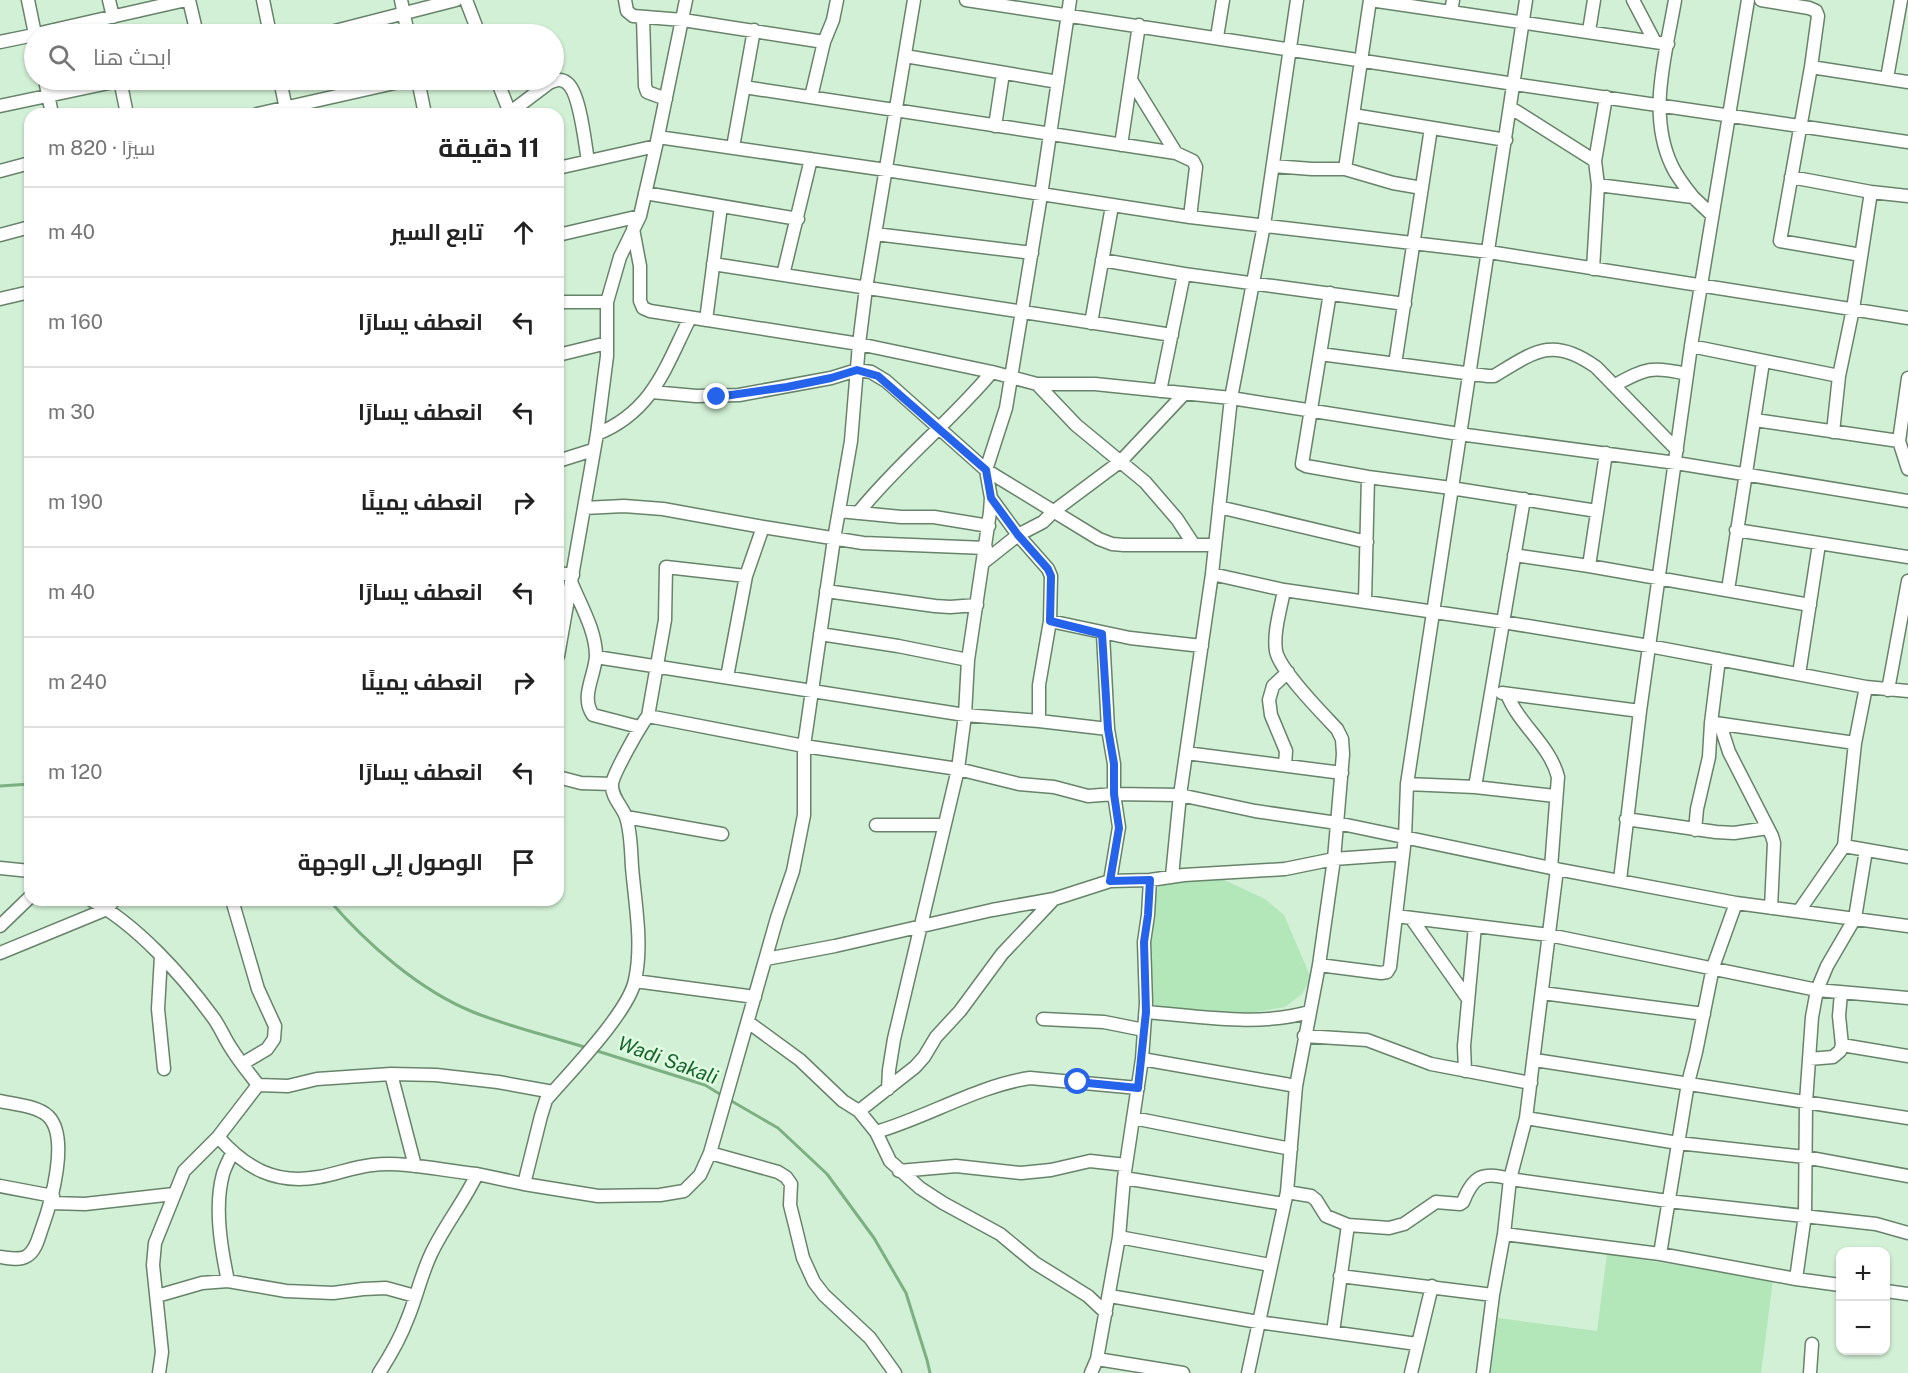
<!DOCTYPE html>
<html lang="ar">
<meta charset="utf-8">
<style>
:root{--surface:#fff;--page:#f6f6f6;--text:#222;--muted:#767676;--line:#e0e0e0}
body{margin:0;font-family:"Public Sans",Cairo,sans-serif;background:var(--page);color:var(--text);direction:rtl}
.controls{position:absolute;right:18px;bottom:18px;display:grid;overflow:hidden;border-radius:12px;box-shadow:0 2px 4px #0004}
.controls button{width:54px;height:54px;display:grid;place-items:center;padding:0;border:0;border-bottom:2px solid var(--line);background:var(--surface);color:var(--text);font:30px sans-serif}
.stop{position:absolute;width:18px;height:18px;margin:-14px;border:4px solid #2563eb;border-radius:50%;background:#fff}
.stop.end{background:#2563eb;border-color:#fff;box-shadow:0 2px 6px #0008}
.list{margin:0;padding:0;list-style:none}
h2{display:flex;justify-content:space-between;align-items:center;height:78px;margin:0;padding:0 24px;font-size:26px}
h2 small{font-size:20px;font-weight:400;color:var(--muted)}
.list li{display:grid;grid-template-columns:39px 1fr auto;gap:18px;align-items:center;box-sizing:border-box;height:90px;padding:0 24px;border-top:2px solid var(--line)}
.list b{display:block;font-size:22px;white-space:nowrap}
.list em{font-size:20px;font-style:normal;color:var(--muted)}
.icon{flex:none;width:33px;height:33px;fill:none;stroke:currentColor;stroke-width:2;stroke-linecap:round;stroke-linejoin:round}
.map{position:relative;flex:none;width:1908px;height:1373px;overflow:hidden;direction:ltr}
.search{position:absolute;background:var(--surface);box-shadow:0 2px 4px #0004;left:24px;top:24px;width:540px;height:66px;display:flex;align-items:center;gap:15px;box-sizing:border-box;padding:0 21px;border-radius:33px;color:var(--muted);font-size:22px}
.panel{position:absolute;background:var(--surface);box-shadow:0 2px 4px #0004;left:24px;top:108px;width:540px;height:798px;border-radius:18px;direction:rtl}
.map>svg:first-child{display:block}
</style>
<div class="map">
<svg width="1908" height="1373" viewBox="0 0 1908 1373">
<rect width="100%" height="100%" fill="#d2f0d5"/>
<path fill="#b3e6b9" d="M1220,878L1265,899L1284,915L1311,978L1302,994L1285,1007L1249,1013L1154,1007C1151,976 1140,902 1165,879Z
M1607,1254L1773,1280L1761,1373H1490L1498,1318L1597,1331Z"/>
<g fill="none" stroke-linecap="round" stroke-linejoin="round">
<path stroke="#7cb082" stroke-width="3" d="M0,786L30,784
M329,900C367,944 419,990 473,1012C510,1027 550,1036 587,1048
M594,1050L705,1085L723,1096
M728,1099L778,1128L827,1174L874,1238L906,1293L927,1360L930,1373"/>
<defs>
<path id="minor" d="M28,0L35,34
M109,0L113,17
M189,0L197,34
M263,0L270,34
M401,0L408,34
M466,0L479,34
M625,0L627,11L633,16L683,20L824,42
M966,0L1514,84L1908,142
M1370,0L1668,44
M1633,0L1655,42
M1675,0C1666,54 1647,114 1672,166C1677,177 1685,187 1693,197
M1761,0L1809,8L1816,11L1818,16L1811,67L1780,241L1861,255
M1451,12L1453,0
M643,17L645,86L647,92L666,99
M1589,31L1594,0
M36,34L186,0
M323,34L456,0
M1217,37L1223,0
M0,42L34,35
M905,56L1058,82
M1811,67L1908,82
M1887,78L1901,0
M45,80L52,114
M120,80L127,114
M280,80L287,114
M418,80L425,114
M497,80L510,113
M1131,80L1176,153
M744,87L1176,153L1193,161L1196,167L1190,217
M811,97L824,42L833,20L837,0
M0,106L123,80
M1511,108L1595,161
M257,114L408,80
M508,114L549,83C555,80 561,78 567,83C580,92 585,144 588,161
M1353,115L1506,140
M995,126L1003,73
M658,137L886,170L1190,217L1489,252L1908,318
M1121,145L1139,25
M733,147L754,30
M1273,166L1312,169H1345L1393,183L1422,188
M558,168L656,146
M1345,169L1370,0
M0,171L30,163
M1791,177L1871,192L1908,196
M1598,185L1693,197L1712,215
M645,193L798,219
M633,229L640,266V301L643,308L650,311L859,344L992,372L1037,384H1095L1231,398L1459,434L1676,463L1908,501
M875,234L1032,253
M0,235L30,227
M558,235L640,216
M1102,260L1184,274L1405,304
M713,264L1172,335
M1593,269L1598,185L1595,161L1606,97
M783,275L811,159
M1330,293L1302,464L1306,466L1368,477L1451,488L1597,511
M0,299L30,292
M558,302H607
M706,320L721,206
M1091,323L1112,206
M1691,346L1839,376
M1320,354L1488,376H1494C1535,351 1553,336 1596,367L1677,450
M558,355L607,343
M1395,364L1431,128
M1908,378L1899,441L1908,469
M1037,384L1076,425L1145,482L1177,519L1194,545
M1615,385C1646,368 1652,366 1687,374
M1160,391L1184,274
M652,392L696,396L739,395L831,378L857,370L871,372L886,381L986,470L1099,539L1112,544L1124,545H1215
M1755,420L1899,441
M1833,432L1839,376L1853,309L1871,192
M597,434C653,411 665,368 690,318
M558,461L593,450
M991,498L1018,535L1048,569L1051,576L1050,621L1039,685V721
M1219,507L1367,542
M584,508L624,506L663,509L763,527
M839,511L901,517H934L989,526
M858,513C899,462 950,422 992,372
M1736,530L1908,557
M1514,555L1589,566L1810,605
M984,562L1018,535L1043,522L1054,511L1121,461L1184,394
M1589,566L1606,453
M558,573L573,575
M1212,574L1284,590L1503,622L1649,646L1866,687L1908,691
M572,584C581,606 596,631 596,656C595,676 580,697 593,715L639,727
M1728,590L1763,362
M826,591L935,606L950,607L977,605
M1365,601L1368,477
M1050,621L1130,638L1202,646
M820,634L898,646L968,660L965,715L958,769L894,1039L889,1070L888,1089
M1103,634L1108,729L1114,764V794L1119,827L1110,881
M558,656L597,434L607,356V302L620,257L640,216L656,146L686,0
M596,657L965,715L1039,721L1108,729
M968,660L990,512L991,498L986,470L1006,408L1041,195L1070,0
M1799,674L1819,544
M727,677L746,576L763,527L863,543L986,548
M1888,690L1908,581
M1502,693L1640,711
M1507,694C1519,725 1550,745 1558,777L1551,868
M648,716L665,620L666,567L746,576
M1715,723L1855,743
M1720,724L1729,752L1772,836L1774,843L1771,908
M1186,753L1342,773
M1285,765L1286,751L1271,715L1269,700L1273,686L1288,672
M558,777L581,783L612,784
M1407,784L1475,787L1555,796
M1475,787L1524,499
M626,817L722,834
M1626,819L1716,832L1734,833L1768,828
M876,825H944
M1695,830L1697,809L1709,757L1711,723L1719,659
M1844,846L1855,743L1866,687
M0,868L30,871
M1172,876L1180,795L1212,574L1231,398L1264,225L1297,0
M1620,880L1640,711L1691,346L1748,0
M91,900C136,924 182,975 212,1016C220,1026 224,1038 231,1048C239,1061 249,1073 258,1085
M232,900L258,989L275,1026L274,1039L267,1049L242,1064
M1799,911L1844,846L1908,857
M1396,916L1549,935L1817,990L1908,998
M1411,918L1468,999
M0,926L30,897
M0,953L107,909L114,900
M161,956L158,1009L164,1069
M766,959L835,946L992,910L1054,899L1110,881L1150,880L1184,875L1285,869L1334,859L1403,854
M1319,965L1381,973L1387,972L1390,967L1405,838L1407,784C1445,522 1488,262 1526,0
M635,981L755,997
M1542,993L1704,1014
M1146,1012C1199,1016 1258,1027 1309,1012
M1043,1019L1104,1022L1144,1030
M748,1022L800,1060L843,1101L859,1111L876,1132L890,1161L920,1188L943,1203L1000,1234L1035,1263L1088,1296L1106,1313
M1304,1036L1367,1040L1431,1064L1531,1083
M1842,1045L1908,1056
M1142,1059L1296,1086
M1809,1059L1833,1057L1840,1051L1842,1045L1839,1016L1841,993
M1535,1060L1908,1118
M1465,1071L1464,1046L1475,926
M391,1074L415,1166
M258,1085L288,1086L317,1079L391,1074L436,1075L498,1082L553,1092
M0,1101C14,1104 37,1106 48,1116C70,1137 51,1203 42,1228C39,1236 36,1251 27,1256C19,1261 9,1258 0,1257
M859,1111L915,1067L924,1057L936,1037L960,1011L1002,954L1054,899
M1133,1118L1291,1149
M1526,1118L1678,1143L1805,1157L1908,1176
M876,1132C928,1117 977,1086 1030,1078L1138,1088
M218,1137C246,1168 275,1185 319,1177C336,1174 354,1167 372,1165C405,1161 444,1171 477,1174
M710,1153L778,1172L786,1177L791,1184L790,1205L795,1225L803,1258L814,1282L824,1295L870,1338L895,1373
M899,1171L956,1166L1021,1173L1051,1170L1090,1161L1126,1165
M1124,1178L1284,1204
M524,1184L598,1196L660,1195L684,1191L700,1175L710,1153L777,918L793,871L804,815V746L958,769L1019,784L1054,787L1088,796L1114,794L1180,795L1255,811L1337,823L1551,868L1736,903L1908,926
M0,1186L53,1196
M1287,1192L1311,1196L1316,1200L1326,1216L1348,1225L1389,1228L1404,1224L1436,1202L1460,1204L1463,1202C1473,1176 1483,1171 1510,1179L1668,1201L1876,1224L1908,1233
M51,1203L85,1204L174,1194
M1504,1234L1660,1254L1796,1279L1840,1285
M1119,1237L1270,1265
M1660,1254L1688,1083L1696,1052L1713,967L1736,903
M1340,1276L1493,1295
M1796,1279L1805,1215L1806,1102L1812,1017L1817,990L1827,966L1855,918L1866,850
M228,1281C221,1248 214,1207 223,1174C225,1167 229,1160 232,1153
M1886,1291L1908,1294
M157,1296L202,1283L228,1281L286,1291L333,1293L363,1289L386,1288L415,1296
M1110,1296L1258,1322L1417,1344
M1333,1332L1348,1225
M1097,1359L1183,1373
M159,1373L162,1352L153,1265L155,1243L184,1171L218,1137L258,1085
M379,1373C390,1356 400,1339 407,1320C416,1299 421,1275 431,1254C444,1226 464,1202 477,1174L524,1184L541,1116L546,1100C569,1073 629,1012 635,980C643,944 635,903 632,867C631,851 631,832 626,817C622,806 611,797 612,784C613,774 640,726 648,716L804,746L834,539L851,441L859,344L866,288L914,0
M1091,1373L1097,1359L1119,1237L1124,1178L1142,1059L1146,1003L1144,942L1148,915L1150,880
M1248,1373L1287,1192L1296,1086L1319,965L1334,859L1343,754L1342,739L1337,729C1322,713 1280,671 1276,651C1273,632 1281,608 1284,590
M1411,1373L1432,1286
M1483,1373L1493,1295L1504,1234L1510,1179L1526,1118L1557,869
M1810,1373L1812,1344"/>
</defs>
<use href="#minor" stroke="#67836a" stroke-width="15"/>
<use href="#minor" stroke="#fff" stroke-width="12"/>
</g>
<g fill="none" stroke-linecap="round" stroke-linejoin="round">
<path stroke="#2563eb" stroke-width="8" d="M717,397L787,387L831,378L857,370L878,376L986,470L991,498L1018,535L1048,569L1051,576L1050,621L1102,634L1108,729L1114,764V794L1119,828L1110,881L1150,880L1148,915L1144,942L1146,1012L1138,1088L1078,1082"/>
</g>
<g text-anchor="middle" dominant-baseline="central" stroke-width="5" stroke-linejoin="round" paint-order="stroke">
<g font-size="20" font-style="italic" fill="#1a632c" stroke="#dffee2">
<text transform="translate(668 1060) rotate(20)">Wadi Sakali</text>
</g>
</g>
</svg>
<div class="controls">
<button>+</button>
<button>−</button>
</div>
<div class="stop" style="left:1078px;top:1082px"></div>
<div class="stop end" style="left:717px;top:397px"></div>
<div class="search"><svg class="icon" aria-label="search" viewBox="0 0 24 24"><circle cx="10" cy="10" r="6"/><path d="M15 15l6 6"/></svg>ابحث هنا</div>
<section class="panel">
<h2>11 دقيقة<small>سيرًا · 820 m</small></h2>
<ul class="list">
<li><svg class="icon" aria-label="ahead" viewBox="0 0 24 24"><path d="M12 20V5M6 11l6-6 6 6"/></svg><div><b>تابع السير</b></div><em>40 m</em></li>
<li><svg class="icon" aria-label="left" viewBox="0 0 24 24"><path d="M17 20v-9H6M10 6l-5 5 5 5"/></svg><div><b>انعطف يسارًا</b></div><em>160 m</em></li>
<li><svg class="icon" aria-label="left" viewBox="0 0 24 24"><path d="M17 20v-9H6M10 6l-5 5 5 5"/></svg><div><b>انعطف يسارًا</b></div><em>30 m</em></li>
<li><svg class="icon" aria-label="right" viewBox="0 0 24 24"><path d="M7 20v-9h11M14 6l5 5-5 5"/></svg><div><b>انعطف يمينًا</b></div><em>190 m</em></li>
<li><svg class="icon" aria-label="left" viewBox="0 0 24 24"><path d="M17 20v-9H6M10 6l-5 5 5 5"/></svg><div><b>انعطف يسارًا</b></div><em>40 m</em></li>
<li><svg class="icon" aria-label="right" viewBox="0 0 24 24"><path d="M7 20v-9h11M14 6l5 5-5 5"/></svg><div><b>انعطف يمينًا</b></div><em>240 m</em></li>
<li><svg class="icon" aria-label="left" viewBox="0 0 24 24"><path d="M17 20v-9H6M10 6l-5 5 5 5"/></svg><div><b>انعطف يسارًا</b></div><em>120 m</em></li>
<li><svg class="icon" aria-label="arrive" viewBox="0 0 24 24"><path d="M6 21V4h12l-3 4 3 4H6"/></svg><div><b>الوصول إلى الوجهة</b></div></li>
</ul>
</section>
</div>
